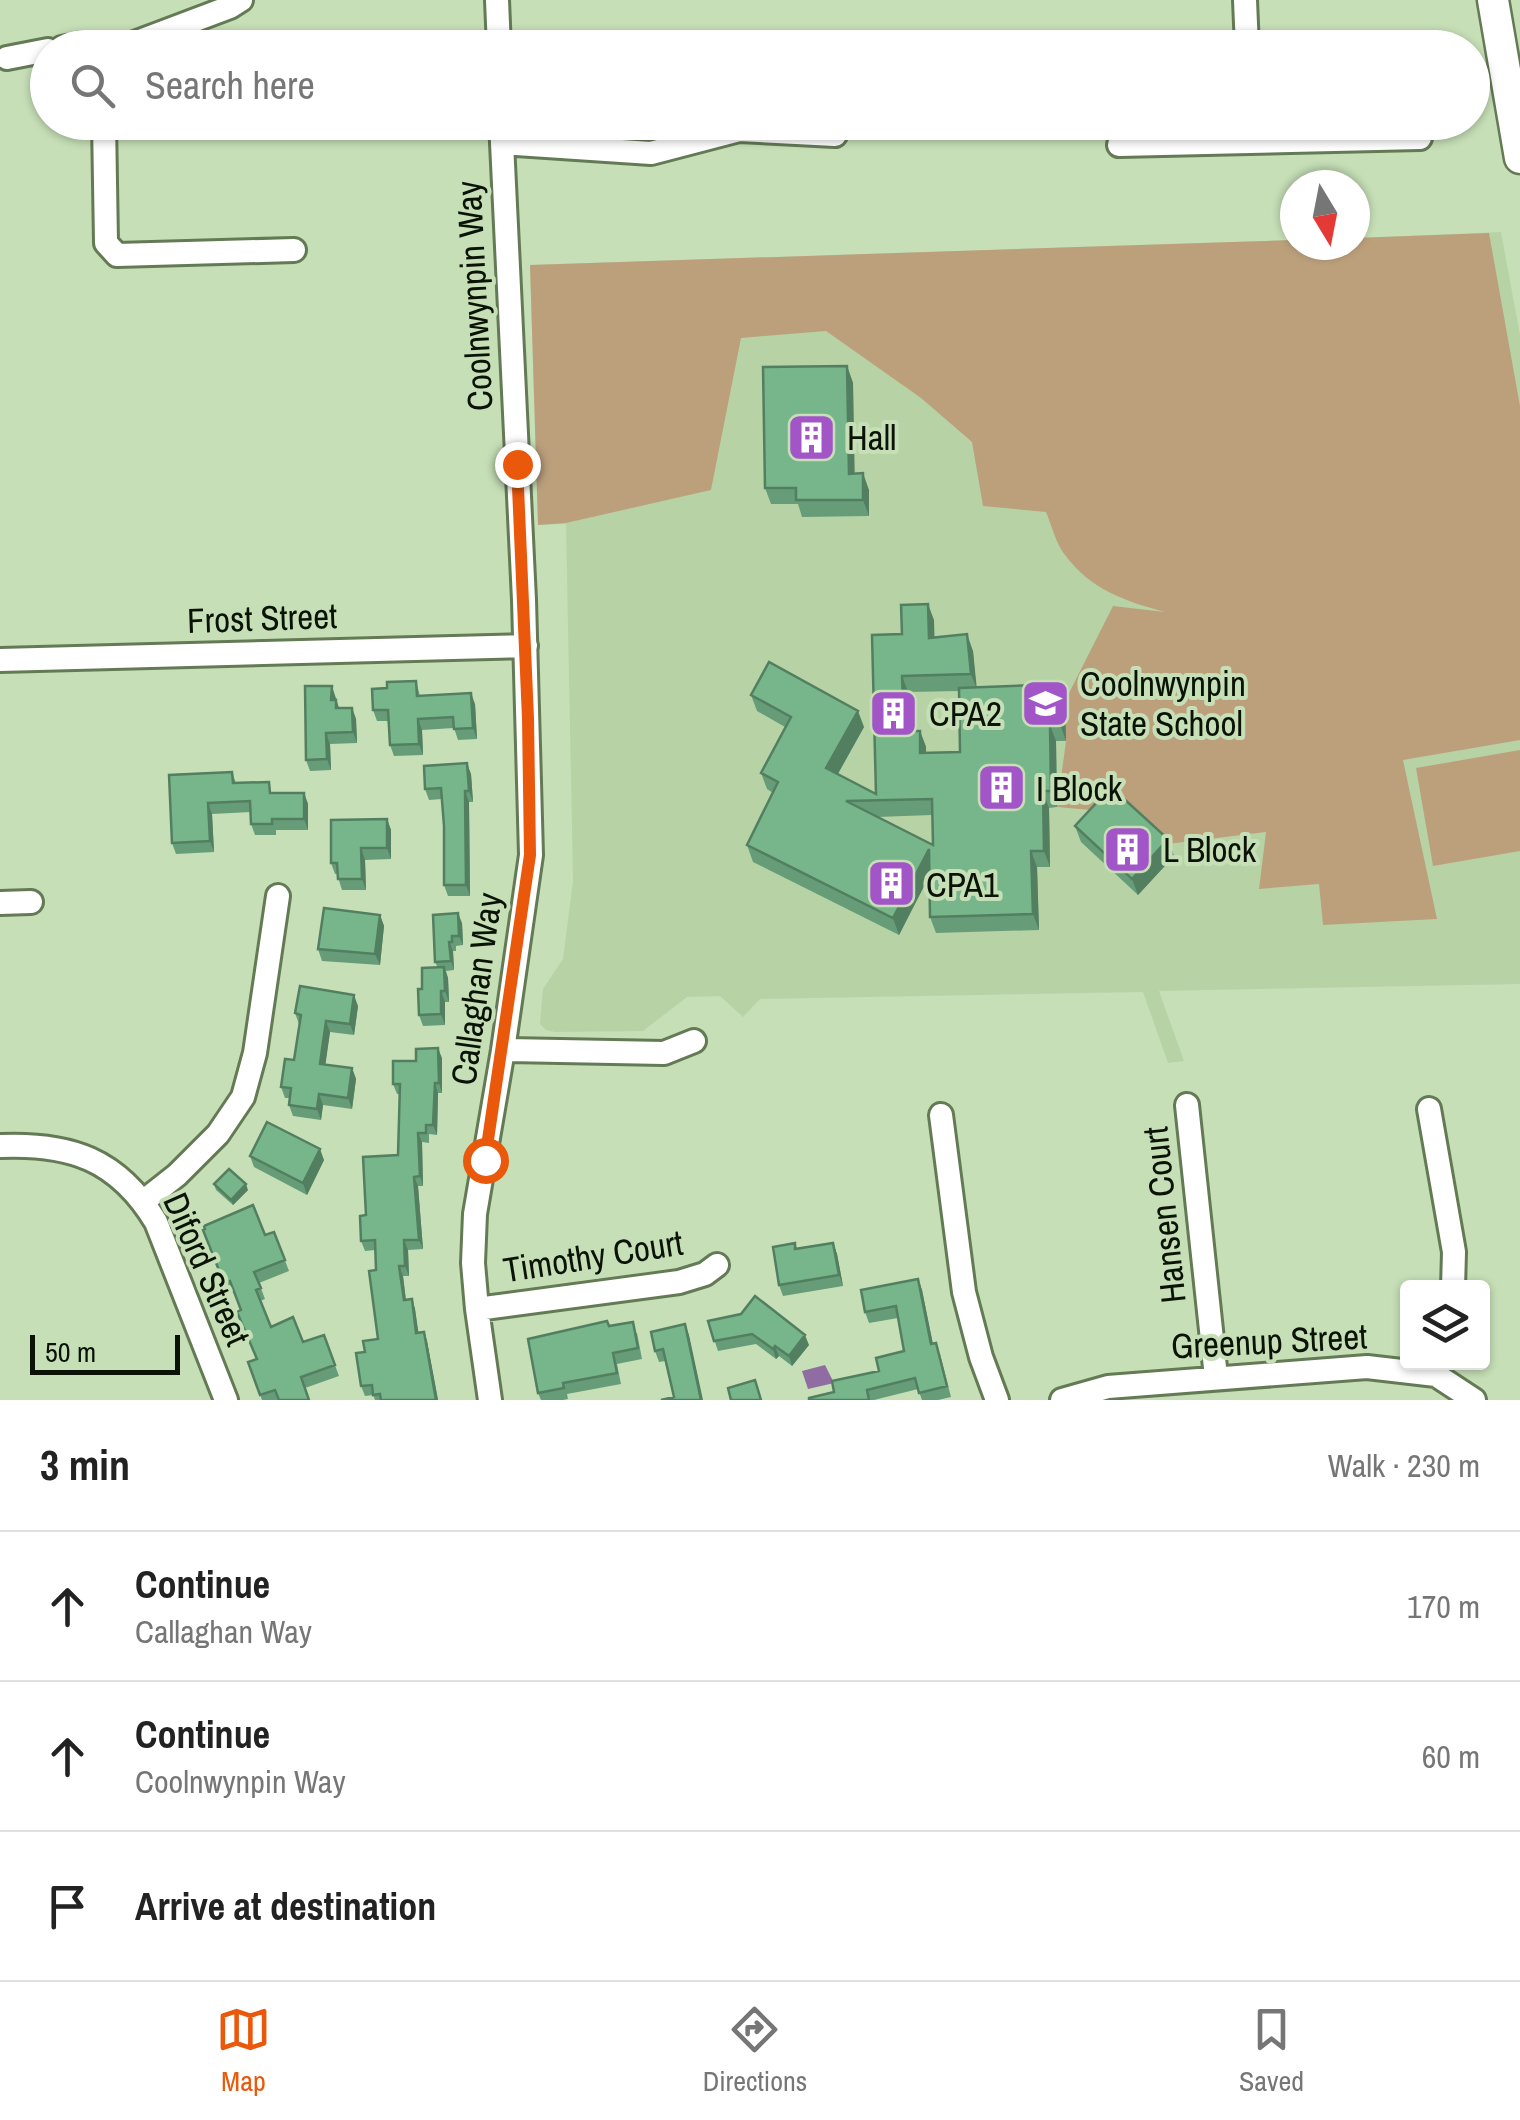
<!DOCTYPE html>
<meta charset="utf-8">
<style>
:root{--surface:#fff;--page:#f6f6f6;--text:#222;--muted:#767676;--line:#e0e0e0;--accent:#ea580c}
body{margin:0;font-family:"Archivo Narrow",sans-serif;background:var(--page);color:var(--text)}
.controls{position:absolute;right:30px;bottom:30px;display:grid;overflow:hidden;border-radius:10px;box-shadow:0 2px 8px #0004}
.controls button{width:90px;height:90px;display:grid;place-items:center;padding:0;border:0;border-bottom:2px solid var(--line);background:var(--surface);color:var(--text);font:50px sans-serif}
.compass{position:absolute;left:1280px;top:170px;width:90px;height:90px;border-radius:50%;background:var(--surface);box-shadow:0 2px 8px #0004;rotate:170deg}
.scale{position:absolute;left:30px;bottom:25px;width:150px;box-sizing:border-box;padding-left:10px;border:5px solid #0a1305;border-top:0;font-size:28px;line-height:35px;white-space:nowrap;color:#0a1305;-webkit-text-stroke:8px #c6dfb7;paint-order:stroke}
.stop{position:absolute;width:30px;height:30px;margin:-22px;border:8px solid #ea580c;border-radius:50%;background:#fff}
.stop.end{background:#ea580c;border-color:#fff;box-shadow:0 2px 10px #0008}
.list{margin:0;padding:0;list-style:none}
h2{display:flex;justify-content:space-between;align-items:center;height:130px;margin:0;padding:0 40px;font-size:42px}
h2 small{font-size:32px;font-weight:400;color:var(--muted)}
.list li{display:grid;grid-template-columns:65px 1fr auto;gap:30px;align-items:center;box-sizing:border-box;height:150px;padding:0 40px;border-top:2px solid var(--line)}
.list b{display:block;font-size:38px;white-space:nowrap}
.list p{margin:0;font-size:32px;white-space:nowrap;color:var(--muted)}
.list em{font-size:32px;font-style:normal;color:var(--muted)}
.icon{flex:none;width:55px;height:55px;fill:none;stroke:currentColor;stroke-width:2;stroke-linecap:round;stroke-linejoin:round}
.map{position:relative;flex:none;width:1520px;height:1400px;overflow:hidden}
.search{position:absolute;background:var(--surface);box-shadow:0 2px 8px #0004;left:30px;right:30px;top:30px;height:110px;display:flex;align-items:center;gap:25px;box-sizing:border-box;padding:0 35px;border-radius:55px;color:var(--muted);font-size:38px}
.sheet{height:580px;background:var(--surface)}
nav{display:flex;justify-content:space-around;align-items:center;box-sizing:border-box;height:140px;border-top:2px solid var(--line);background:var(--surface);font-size:28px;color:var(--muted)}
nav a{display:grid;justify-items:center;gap:5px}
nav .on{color:var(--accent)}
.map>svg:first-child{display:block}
</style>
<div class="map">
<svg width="1520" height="1400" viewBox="0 0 1520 1400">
<rect width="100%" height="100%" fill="#c6dfb7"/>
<path fill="#b7d3a6" d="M1501,232L1520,335V984L1159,991L1184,1061L1168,1063L1143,992L760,999L743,1017L720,996L687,997L643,1031L555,1032L546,1030L540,1024L543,989L563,959L573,881L566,524L538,525L530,265L1295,240V245H1355V238Z"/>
<path fill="#bca07c" d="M1489,233L1520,406V740L1403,760L1437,919L1323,925L1319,884L1259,889L1266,832L1167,844L1102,811L1057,807L1066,741L1065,701L1113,606L1165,612C1125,601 1091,590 1065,555C1056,544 1052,526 1046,512L983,506L972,442L921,398L826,331L741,338L711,490L566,523L538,525L530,265L1295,240V245H1355V238Z
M1520,750V851L1433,866L1416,768Z"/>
<path fill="#8f6ca2" d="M825,1365L834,1383L808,1389L802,1371Z"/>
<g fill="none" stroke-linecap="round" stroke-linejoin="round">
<defs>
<path id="minor" d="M497,0L499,48
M1245,0L1247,48
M62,48L81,44L91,48
M121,48L230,7L241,0
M7,58L48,50
M104,122L106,243L117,255L294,250
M502,143L651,153L739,130L835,135
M1119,145L1420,138
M0,660L526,646
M0,903L31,902
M503,1050L664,1053L694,1041
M1187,1105L1216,1377
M1429,1109L1454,1252L1453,1288
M941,1115L964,1292L981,1357L997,1400
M0,1146C70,1143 118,1159 156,1222L226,1400
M144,1201L177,1175L218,1134L243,1097L255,1053L278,896
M477,1309L679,1282L705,1274L717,1265
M490,1400L477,1309L473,1263L475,1214L503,1050L531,855L524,600L501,122
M1062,1400L1108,1387L1367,1367L1436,1375L1474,1400"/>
<path id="secondary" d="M1493,0L1520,158"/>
</defs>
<use href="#minor" stroke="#647a55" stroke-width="28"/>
<use href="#secondary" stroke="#647a55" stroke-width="35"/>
<use href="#minor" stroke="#fff" stroke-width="22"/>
<use href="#secondary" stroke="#fff" stroke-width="30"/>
</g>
<path fill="#669d78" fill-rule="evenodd" d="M847,366L853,383L854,474L869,490V516L802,517L798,504H771L765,488Z
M934,620V638L973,651L976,687L1065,701L1066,741H1056L1057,807L1049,808L1050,867H1037L1039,930L936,933L930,917L929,876L899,935L753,862L747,845L773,793L767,789L761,773L785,727L757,711L751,695L864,727L838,774L876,794L902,634ZM959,691L960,752H926V747L920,731H909L908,692ZM932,815L933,845L877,817Z
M416,681L420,696L475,704L477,739L458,740L454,728L422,730L423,755L394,756L390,745L389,721H377L373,710L387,688Z
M336,697L338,708H352L356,719L357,743L330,744L331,770L310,771L306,760Z
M232,772L236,783L273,793H304L308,804V830H276V835H255L251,824V812L212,814L214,852L176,854L172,843Z
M471,774L473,802H469L470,896H448L444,885V826L442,799L429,800L425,789Z
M387,819L391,830V859L365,860L366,890H342L337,874H335L331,863Z
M1075,826L1174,856L1138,895L1081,842Z
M380,915L384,926L380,965L322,961L318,949Z
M462,923L463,945L456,946V951H453L454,970L446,971L448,978L449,1002H445V1025L423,1026L419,1015L422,989L438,968L435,962Z
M358,1006L354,1035L330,1032L325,1064L352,1068L356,1079L352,1109L323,1105L321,1120L293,1116L289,1105L290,1098H285L281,1087L294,1060L299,1024L295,1013Z
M442,1058V1093H438L437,1135L429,1134V1143L422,1142L423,1186H418L423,1249L408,1250L409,1276H403L406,1300L412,1299L415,1309L418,1332H424L427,1341L438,1400H375L373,1395L365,1396L361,1386L365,1352L378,1339L375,1250L365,1251L361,1241L366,1215L398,1155L400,1094H397L393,1084L416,1061Z
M250,1156L324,1160L307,1195L254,1167Z
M214,1184L248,1190L233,1205L216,1190Z
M203,1230L265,1235L274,1232L289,1271L259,1283L265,1299L260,1301L271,1327L303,1342L324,1335L339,1376L305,1388L309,1400H262L248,1362L256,1359L241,1310L234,1292L228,1294Z
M795,1243L797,1248L833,1243L837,1254L843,1286L783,1296L779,1285Z
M918,1279L922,1290L933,1344L940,1354L951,1397L938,1400H922L918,1389L874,1400H809L834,1392L879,1371L904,1351L898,1318L869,1323L865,1312Z
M708,1321L809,1345L792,1366L779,1356L776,1359L756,1344L718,1351Z
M609,1326L637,1333L642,1359L617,1364L621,1384L567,1394L568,1399L563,1400H541L538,1393Z
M689,1335L665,1361L659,1362L655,1351Z"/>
<path fill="#537f61" d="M847,366L853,383L855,490L849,474Z
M863,473L869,490V516L863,500Z
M928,604L934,620L935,655L929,638Z
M967,634L973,651L977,690L971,674Z
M902,676L908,692L910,747L904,731Z
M1059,684L1065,701L1066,741L1060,724Z
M332,686L340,711V719L331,700Z
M471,693L475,704L477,739L473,728Z
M352,708L356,719L357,743L353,732Z
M858,711L864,727L832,784L826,768Z
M418,719L422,730L423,755L419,744Z
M1050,725L1056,741L1057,807L1051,791Z
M920,731L926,747V769L920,753Z
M326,733L330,744L331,770L327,759Z
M467,763L471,774L473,802L469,791Z
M465,791L469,802L470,896L466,885Z
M1043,791L1049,808L1050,867L1044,851Z
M304,793L308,804V830L304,819Z
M208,803L212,814L214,852L210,841Z
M387,819L391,830V859L387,848Z
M1168,839L1174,856L1138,895L1132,879Z
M361,848L365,860L366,890L362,879Z
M929,849L935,865L899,935L893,918Z
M1031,851L1037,867L1039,930L1033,914Z
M458,913L462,923L463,945L459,936Z
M380,915L384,926L380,965L375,954Z
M449,942L453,951L454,970L451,961Z
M444,967L448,978L449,1002L445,991Z
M441,991L445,1002V1025L441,1014Z
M354,995L358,1006L354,1035L350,1024Z
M326,1021L330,1032L324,1075L320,1064Z
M438,1048L442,1058V1093L439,1083Z
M352,1068L356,1079L352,1109L348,1098Z
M435,1083L438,1093L437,1135L433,1125Z
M319,1094L323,1105L321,1120L317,1109Z
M418,1133L422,1142L423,1186L420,1176Z
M320,1149L324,1160L307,1195L303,1183Z
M414,1177L418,1186L423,1249L419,1240Z
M246,1184L248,1190L233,1205L231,1200Z
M404,1240L408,1250L409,1276L405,1266Z
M833,1243L837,1254L843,1286L839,1275Z
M399,1266L403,1276L407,1310L404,1300Z
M918,1279L922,1290L935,1355L931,1344Z
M412,1299L415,1309L420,1343L416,1333Z
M685,1324L689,1335L703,1400H701Z
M424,1332L427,1341L438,1400H436Z
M805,1335L809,1345L792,1366L789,1356Z
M775,1346L779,1356L776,1359L773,1349Z"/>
<path fill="#77b68b" stroke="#537f61" stroke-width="2.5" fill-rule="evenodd" d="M847,366L849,474L863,473V500H796V488H765L763,367Z
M928,604L929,638L967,634L971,674L902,676L904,731H920V753L960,752L959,688L1059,684L1060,724L1050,725L1051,791H1043L1044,851H1031L1033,914L930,917L929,849L893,918L747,845L778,782L761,773L791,717L751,695L769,662L858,711L826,768L876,794L872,635L902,634L901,605ZM932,799L933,845L846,801Z
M416,681L417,696L471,693L473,728L454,729L453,717L418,719L419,744L390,745L388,710H373L372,689L387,688V682Z
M305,686H332L331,700H336V708H352L353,732L326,733L327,759L306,760Z
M467,763L469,791H465L466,885H444V826L441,788L425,789L424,766Z
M232,772L233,783L269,782L270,793H304V819H272V824H251L250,801L208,803L210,841L172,843L169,775Z
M1111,787L1168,839L1132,879L1075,826Z
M387,819V848H361L362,879H338L337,863H331V820Z
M324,908L380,915L375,954L318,949Z
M458,913L459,936H452V942H449L451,961L435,962L433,915Z
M444,967L445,991H441V1014L419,1015L418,989H422V968Z
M300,986L354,995L350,1024L326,1021L320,1064L352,1068L348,1098L319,1094L317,1109L289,1105L291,1088L281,1087L285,1059L294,1060L301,1015L295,1013Z
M438,1048L439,1083H435L433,1125H426V1133H418L420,1176L414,1177L419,1240H404L405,1266H399L404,1300L412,1299L416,1333L424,1332L436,1400H381L380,1394L373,1395L372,1385L361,1386L356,1353L365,1352L363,1341L378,1339L369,1271L376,1270L375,1240L361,1241L360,1216L366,1215L363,1157L398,1155L400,1084H393V1061H416V1049Z
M267,1122L320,1149L303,1183L250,1156Z
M229,1169L246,1184L231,1200L214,1184Z
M253,1205L265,1235L274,1232L285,1260L254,1272L261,1288L256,1290L271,1327L293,1317L303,1342L324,1335L335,1365L301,1377L309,1400H279L275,1390L260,1395L248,1362L257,1359L237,1312L241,1310L230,1281L224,1283L203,1230L205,1229L204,1226Z
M795,1243V1249L833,1243L839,1275L779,1285L773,1247Z
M918,1279L931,1344L936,1343L947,1386L919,1393L915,1378L867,1390L869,1400H809V1398L834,1392L832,1381L879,1371L876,1358L904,1351L896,1306L865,1312L861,1290Z
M755,1296L805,1335L789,1356L775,1346L773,1349L752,1334L714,1341L708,1321L741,1314Z
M607,1321L609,1326L633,1322L638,1348L613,1353L617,1373L563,1383L564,1388L538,1393L528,1339Z
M685,1324L701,1400H661L674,1397L663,1349L655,1351L651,1332Z
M755,1380L761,1400H731L728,1388Z"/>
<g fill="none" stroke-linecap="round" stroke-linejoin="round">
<path stroke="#ea580c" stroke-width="12" d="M485,1160L530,855L528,718L517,464"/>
</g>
<defs>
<symbol id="building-square" viewBox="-11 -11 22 22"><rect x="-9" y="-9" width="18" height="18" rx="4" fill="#a255c7" stroke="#c6dfb7"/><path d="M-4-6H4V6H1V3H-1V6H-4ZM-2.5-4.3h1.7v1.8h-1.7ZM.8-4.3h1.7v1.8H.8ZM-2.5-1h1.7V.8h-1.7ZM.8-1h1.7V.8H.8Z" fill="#fff"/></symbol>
<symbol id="school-square" viewBox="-11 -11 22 22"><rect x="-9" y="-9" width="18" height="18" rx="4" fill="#a255c7" stroke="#c6dfb7"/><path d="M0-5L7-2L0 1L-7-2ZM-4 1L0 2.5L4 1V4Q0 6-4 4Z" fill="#fff"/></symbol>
</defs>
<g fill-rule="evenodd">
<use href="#building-square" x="784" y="410" width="55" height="55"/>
<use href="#school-square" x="1018" y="676" width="55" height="55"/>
<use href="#building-square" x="866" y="686" width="55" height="55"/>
<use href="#building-square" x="974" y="760" width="55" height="55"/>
<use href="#building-square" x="1100" y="822" width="55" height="55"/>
<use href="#building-square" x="864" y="856" width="55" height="55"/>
</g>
<g text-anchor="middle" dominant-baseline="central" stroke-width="8" stroke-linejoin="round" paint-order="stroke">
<g font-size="35" fill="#0a1305" stroke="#c6dfb7">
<text transform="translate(474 296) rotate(-93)">Coolnwynpin Way</text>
<text transform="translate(262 618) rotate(-2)">Frost Street</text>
<text transform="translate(476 989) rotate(-82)">Callaghan Way</text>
<text transform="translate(1164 1215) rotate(-96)">Hansen Court</text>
<text transform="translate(593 1256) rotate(-9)">Timothy Court</text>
<text transform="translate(207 1269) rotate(66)">Diford Street</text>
<text transform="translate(1269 1341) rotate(-3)">Greenup Street</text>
</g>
<g font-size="35" fill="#0a1305" stroke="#c6dfb7" text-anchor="start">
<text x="847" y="437">Hall</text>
<text x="1080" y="683">Coolnwynpin<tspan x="1080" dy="40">State School</tspan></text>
<text x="929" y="713">CPA2</text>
<text x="1036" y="788">I Block</text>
<text x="1163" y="849">L Block</text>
<text x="926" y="884">CPA1</text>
</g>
</g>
</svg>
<div class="controls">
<button><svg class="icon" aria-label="layers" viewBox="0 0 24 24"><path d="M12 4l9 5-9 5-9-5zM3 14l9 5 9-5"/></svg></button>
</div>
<svg class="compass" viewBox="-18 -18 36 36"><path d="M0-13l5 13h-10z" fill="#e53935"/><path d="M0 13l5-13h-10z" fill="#767676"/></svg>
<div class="scale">50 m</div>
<div class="stop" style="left:485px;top:1160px"></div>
<div class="stop end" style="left:517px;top:464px"></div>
<div class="search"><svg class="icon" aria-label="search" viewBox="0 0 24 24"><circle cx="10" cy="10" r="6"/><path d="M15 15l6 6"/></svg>Search here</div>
</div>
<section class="sheet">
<h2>3 min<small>Walk · 230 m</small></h2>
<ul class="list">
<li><svg class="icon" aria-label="ahead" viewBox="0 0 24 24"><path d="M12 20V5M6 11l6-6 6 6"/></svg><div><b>Continue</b><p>Callaghan Way</p></div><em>170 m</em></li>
<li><svg class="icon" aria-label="ahead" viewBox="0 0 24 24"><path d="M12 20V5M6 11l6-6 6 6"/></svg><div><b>Continue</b><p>Coolnwynpin Way</p></div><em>60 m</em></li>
<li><svg class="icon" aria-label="arrive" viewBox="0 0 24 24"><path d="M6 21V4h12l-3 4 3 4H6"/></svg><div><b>Arrive at destination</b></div></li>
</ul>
</section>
<nav>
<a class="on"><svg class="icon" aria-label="map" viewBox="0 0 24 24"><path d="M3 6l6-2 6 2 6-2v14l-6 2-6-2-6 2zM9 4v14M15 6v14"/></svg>Map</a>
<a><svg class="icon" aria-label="directions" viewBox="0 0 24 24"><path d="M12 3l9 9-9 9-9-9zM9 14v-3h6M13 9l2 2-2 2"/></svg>Directions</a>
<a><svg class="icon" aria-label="saved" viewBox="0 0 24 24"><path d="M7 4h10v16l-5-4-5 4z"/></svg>Saved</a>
</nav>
